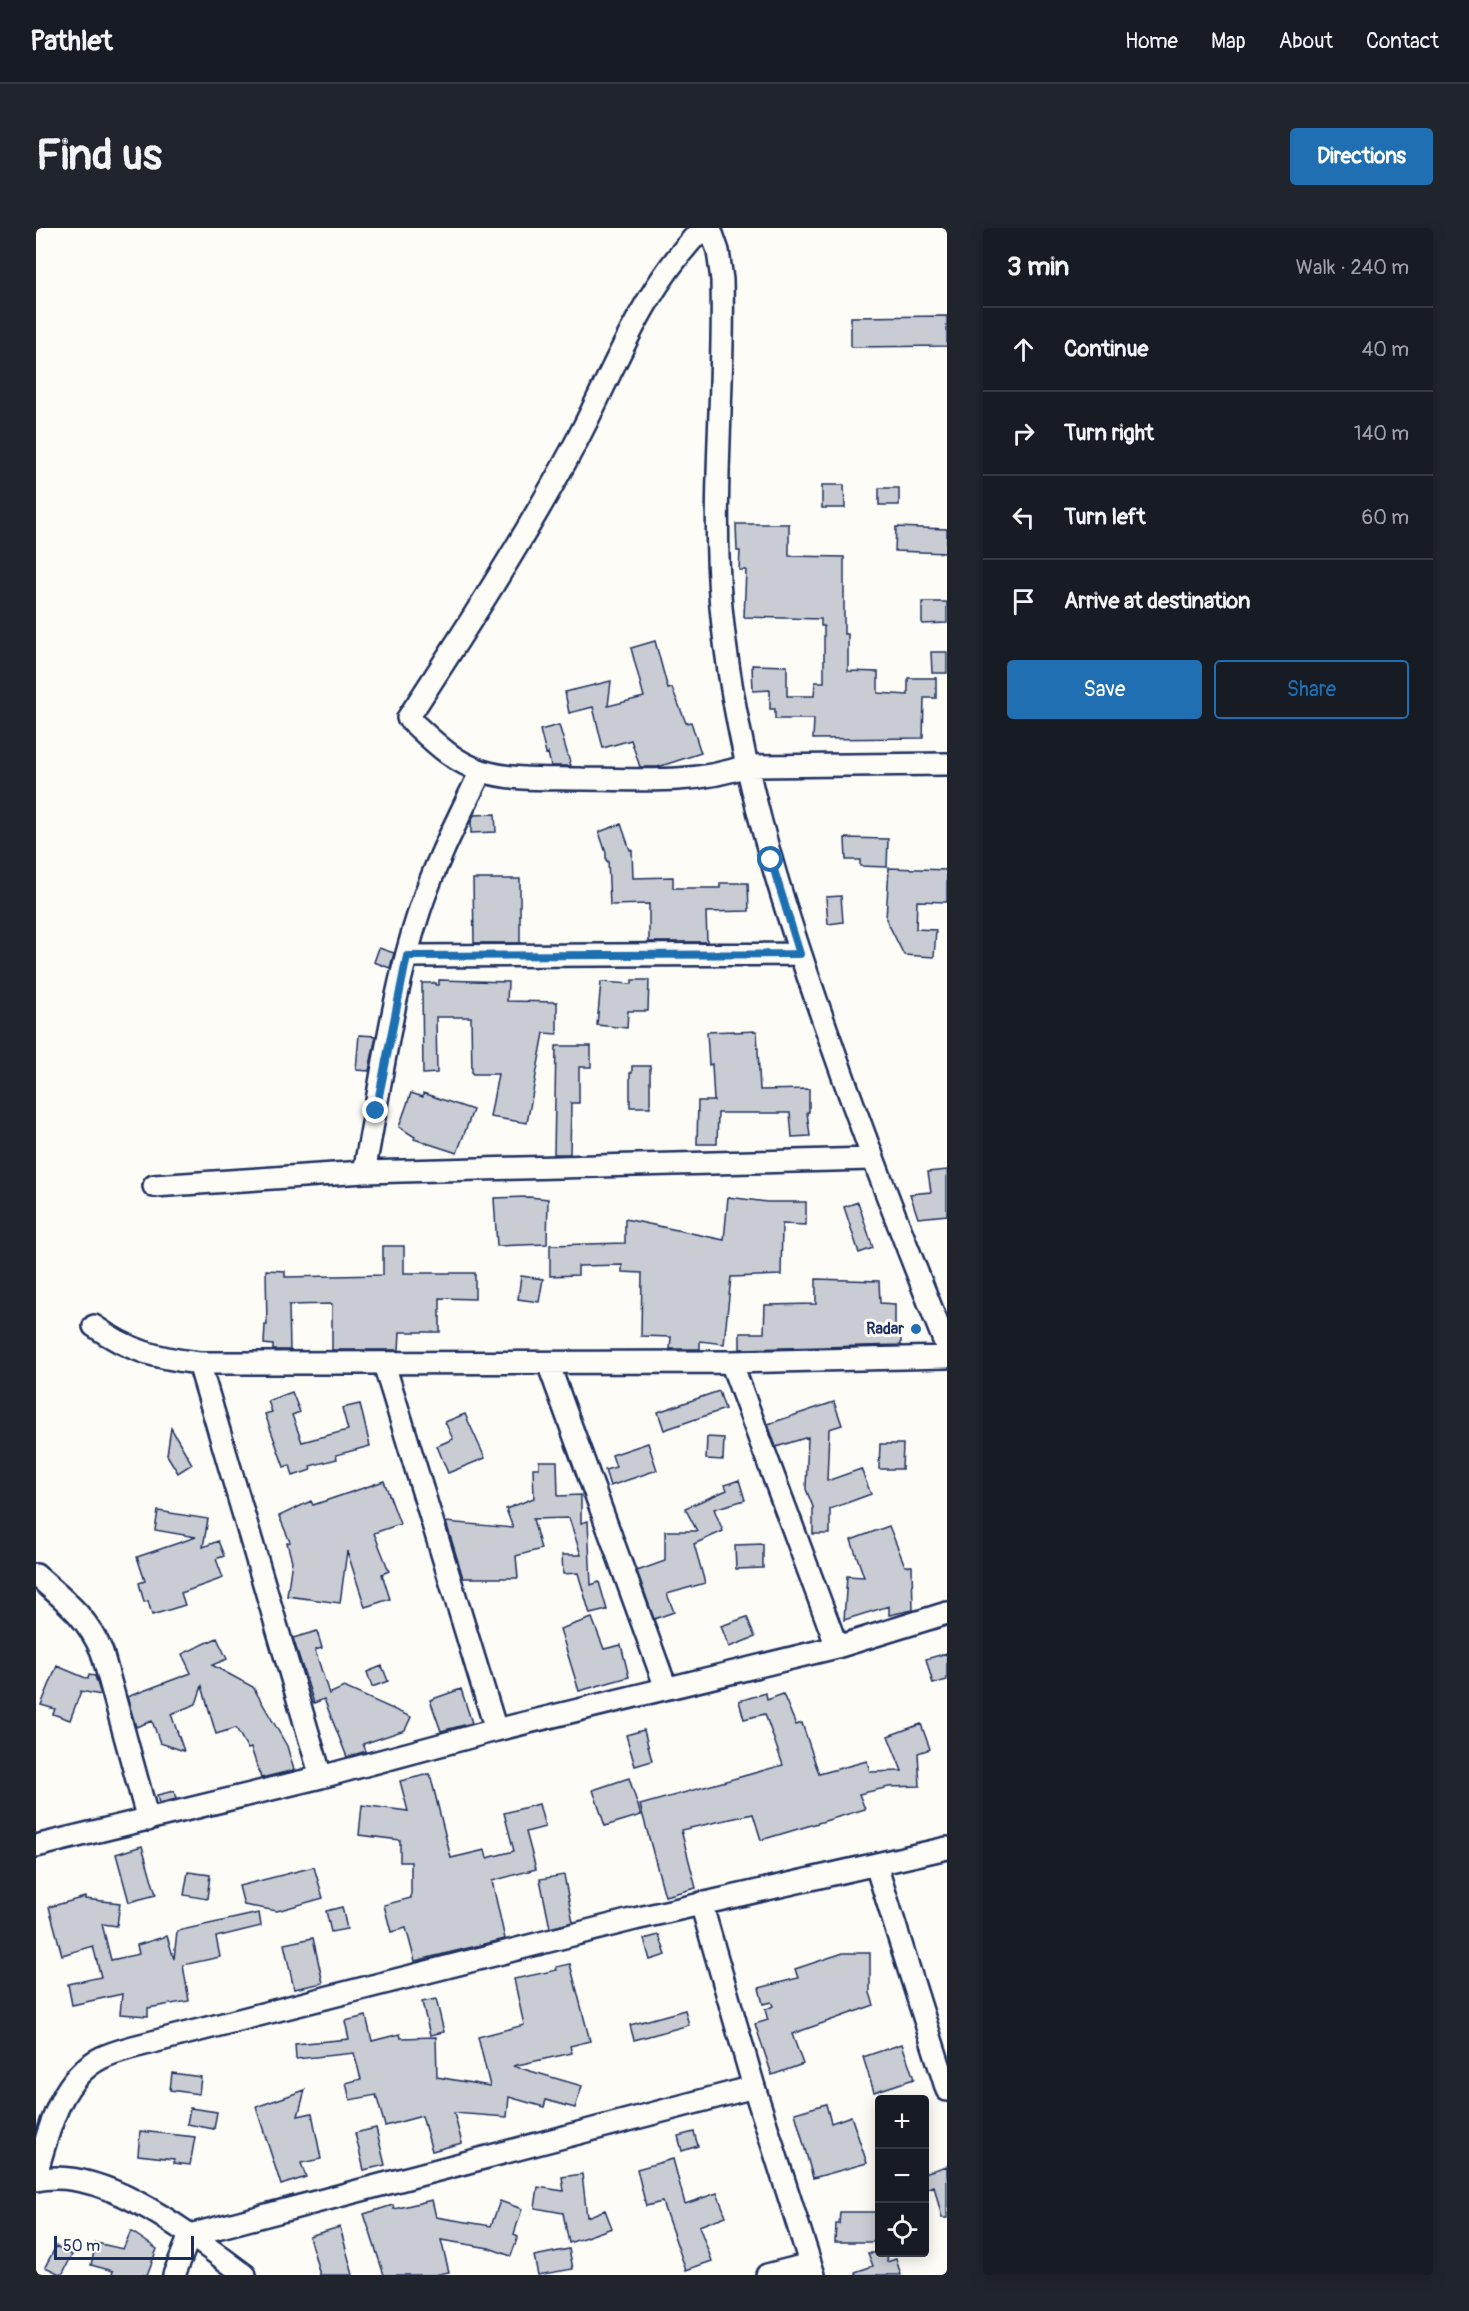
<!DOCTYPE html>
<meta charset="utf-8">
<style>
:root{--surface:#171b24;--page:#20242c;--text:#f1f3f6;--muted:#9ea1a6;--line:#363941;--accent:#1f6fb2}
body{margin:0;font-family:Pangolin,sans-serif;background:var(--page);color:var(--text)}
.controls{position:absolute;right:18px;bottom:18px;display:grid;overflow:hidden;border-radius:6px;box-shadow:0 3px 15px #0003}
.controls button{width:54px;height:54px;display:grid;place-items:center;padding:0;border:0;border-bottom:2px solid var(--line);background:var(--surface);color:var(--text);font:30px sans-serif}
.scale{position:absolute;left:18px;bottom:15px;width:140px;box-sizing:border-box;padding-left:6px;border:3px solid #1b2f5e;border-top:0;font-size:16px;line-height:21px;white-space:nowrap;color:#1b2f5e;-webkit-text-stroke:4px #fdfcf7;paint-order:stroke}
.stop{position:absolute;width:18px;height:18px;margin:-14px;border:4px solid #1f6fb2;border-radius:50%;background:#fff}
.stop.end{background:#1f6fb2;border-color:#fff;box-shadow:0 2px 6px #0008}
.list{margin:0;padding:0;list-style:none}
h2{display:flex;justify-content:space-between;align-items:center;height:78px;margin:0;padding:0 24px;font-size:26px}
h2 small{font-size:20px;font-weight:400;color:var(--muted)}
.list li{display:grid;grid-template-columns:39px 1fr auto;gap:18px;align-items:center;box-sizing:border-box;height:84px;padding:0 24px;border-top:2px solid var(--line)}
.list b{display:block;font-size:22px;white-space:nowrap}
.list em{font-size:20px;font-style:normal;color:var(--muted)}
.actions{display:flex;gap:12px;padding:18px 24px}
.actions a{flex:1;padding:14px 0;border:2px solid var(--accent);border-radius:6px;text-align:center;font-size:21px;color:var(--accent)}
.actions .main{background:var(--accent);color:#fff}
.icon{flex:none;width:33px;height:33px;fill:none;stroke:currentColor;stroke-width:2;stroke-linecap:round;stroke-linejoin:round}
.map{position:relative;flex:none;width:911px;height:2047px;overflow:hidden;border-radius:6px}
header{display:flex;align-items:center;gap:36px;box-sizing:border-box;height:84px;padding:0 30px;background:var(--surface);border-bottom:2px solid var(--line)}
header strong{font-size:28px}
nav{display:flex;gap:33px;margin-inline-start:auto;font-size:21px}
.intro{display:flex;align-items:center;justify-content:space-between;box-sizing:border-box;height:144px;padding:0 36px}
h1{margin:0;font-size:42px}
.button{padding:15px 27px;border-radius:6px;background:var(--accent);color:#fff;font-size:21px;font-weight:700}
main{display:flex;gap:36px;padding:0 36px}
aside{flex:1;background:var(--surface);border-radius:6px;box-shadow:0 3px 15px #0003}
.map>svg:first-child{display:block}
</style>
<header>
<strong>Pathlet</strong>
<nav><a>Home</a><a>Map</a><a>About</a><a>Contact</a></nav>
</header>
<div class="intro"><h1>Find us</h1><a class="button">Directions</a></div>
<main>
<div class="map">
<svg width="911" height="2047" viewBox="0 0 911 2047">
<rect width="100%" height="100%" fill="#fdfcf7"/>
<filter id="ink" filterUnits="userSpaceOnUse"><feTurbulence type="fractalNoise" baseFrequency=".0167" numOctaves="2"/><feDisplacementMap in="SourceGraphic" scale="12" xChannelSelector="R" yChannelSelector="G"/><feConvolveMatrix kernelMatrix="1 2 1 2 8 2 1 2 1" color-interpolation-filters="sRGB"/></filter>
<g filter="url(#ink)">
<path fill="#c9ccd3" stroke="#1b2f5e" stroke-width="1.5" d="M911,88V118L815,119V89Z
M786,257H808L809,280H786Z
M843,260H863V277H843Z
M700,296H753V328L808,329V406H812V443L842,444V465L872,467V450H900V470H888L887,510L777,511L778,491H739V481H734V462L717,463L716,437L751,438V468H778L779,454H788V398H785V391L708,389L710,342H703L704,323H701Z
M860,299L911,301V325L859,323Z
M886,374H911V395L886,396Z
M619,413L632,461L636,460L650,495L655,494L665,525L622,539H604L595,512L567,520L557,479L533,485L529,464L575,453L572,478L608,469L595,420Z
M895,424H911V445H896Z
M523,497L535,538H515L512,525L510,526L504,502Z
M459,586L460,604L435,605V594L438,587Z
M585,596L594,622H596L597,650L637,649V660H684V655H712L713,683L670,684L671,714H613V676L574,677L572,633H570V625L563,604Z
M809,610L852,611L851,639L824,638V632H810Z
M853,640L911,642V674L881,673L880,701L900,702L898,729L868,727L850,691Z
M437,651H484V715H438Z
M805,668L807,694L792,696L790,669Z
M343,720L358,725L354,740L338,734Z
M403,752L472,754L471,773L521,774V806L508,805L491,895L454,889L462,846H436L435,789H400L401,845L387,846L386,755H400V757H403Z
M596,752H613L612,783H592L591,800L561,797L565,754L596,756Z
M698,803V804L721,803L724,862L773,861V884H771L774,908L756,909L754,885H682L681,916H661L662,873H678L676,836L673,837L671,804Z
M323,807L340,808L333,843L320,842Z
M520,818H555V839H543V875H535L534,926H518Z
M596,838H614V879H594V845H596Z
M375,865L387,869V865L437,882L421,925L378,911L379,909L363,899Z
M911,942V987L882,990L874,966L895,964L892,944Z
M493,969L512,971L511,1016L461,1018L458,970Z
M692,969L731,974H770V997L746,996L745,1047L695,1049L688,1116L664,1113V1121H634L635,1109L605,1108L606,1045L586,1044V1037L542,1038V1047L514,1048V1017L589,1015V991L688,1012Z
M822,974L837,1020L823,1025L808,979Z
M347,1018H368V1045H439V1071L404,1070V1104H364L363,1122H296V1076L253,1077L254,1122H237V1117L228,1116L229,1097H231L230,1042L249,1043V1049L347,1047Z
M485,1048L507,1051L503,1074L482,1071Z
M780,1051L843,1053L844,1075L859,1076V1102H865V1117L704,1121V1105H728L729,1077L780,1076Z
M683,1163L689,1181L628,1202L622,1184Z
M256,1164L264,1184L256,1187L266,1214L312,1202L306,1180L324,1176L334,1218L300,1227L301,1231L274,1238L275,1242L257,1248L254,1237L248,1239L229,1186L236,1184L232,1173Z
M798,1174L806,1197L793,1201L791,1253L825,1241L835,1266L794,1281V1306H777V1279L770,1261L772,1209L740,1219L732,1196Z
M429,1186L449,1230L412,1245L401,1218L417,1211L409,1194Z
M135,1200L156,1236L142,1245L131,1227Z
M671,1209L688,1210L687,1232L670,1231Z
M612,1215L621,1242L574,1258L569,1242L580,1239L576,1227Z
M844,1216H867L866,1241H843Z
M503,1233H521L522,1268L545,1267V1295L552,1293L555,1357L563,1354L571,1382L554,1386L542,1345L527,1346L526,1327H545L533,1290L497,1291L505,1321L480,1328L482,1350H427L410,1294L477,1300L470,1281L498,1270L497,1240H503Z
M703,1252L709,1272L678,1281L687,1303L658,1316L669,1355L631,1366L638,1384L618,1391L601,1343L629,1333V1303H661L649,1280L691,1262L689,1257Z
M348,1253L364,1296L338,1305L353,1343L346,1346L354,1371L329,1379L311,1323L304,1375L251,1368L256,1333L251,1315L254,1314L243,1288L275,1273L277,1277Z
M122,1283L172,1291L167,1319L182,1313L188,1328L180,1331L187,1350L145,1365L149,1377L116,1387L112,1373L108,1374L103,1355L109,1353L101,1329L160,1309L119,1302Z
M853,1298L869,1338H876L877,1382L853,1387V1378L808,1392L811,1348L828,1349L815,1312Z
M727,1316V1340L700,1341L699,1317Z
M711,1389L719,1409L693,1419L685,1398Z
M556,1390L568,1421L585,1417L593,1449L543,1463L524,1401Z
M281,1403L286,1420L279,1422L293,1466L308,1459L375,1489L369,1502L327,1516L330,1523L311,1529L288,1471L278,1475L257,1410Z
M181,1410L191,1431L176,1437L217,1459L251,1518L258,1542L225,1550L215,1520L212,1521L200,1500L180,1506L166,1458L160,1476L135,1486L148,1523L124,1515L116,1493L100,1499L91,1469L155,1445L146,1426Z
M911,1425V1452L897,1456L890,1431Z
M21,1438L52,1451L53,1447L59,1448L65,1467L45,1463L34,1492L17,1486L19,1481L5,1477Z
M346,1438L352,1453L336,1459L331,1444Z
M425,1461L436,1495L405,1503L394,1472Z
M730,1465L731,1472L747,1466L760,1497L766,1495L783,1546L831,1533L834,1544L866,1543L852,1508L885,1496L894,1521L882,1525L884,1558L853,1559L823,1566L829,1581L725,1612L717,1586L645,1602L660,1660L629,1668L604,1577L747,1537L729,1486L708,1491L703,1473Z
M608,1502L616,1533L599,1538L590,1507Z
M394,1546L415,1630L449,1622L451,1630L478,1623L468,1585L503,1576L509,1599L490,1604L500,1641L456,1653L469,1711L379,1733L370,1700L355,1704L348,1677L375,1670V1634H364V1612L323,1607L326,1577L372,1583L364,1553Z
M593,1550L605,1587L569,1598L557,1562Z
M138,1563L140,1571L123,1575L121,1567Z
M106,1618L120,1667L93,1674L80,1626Z
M278,1639L287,1670L241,1683L208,1677L203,1658Z
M152,1644L174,1647L171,1671L148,1667Z
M528,1647L537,1694L514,1700L504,1651Z
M49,1669V1671L84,1675L81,1698L66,1696L75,1732L103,1726L101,1717L131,1708L138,1731L141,1703L223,1685L225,1698L180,1709L184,1729L147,1737L153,1773L112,1780V1788L84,1786L86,1766L36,1777L32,1756L65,1749L57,1718L26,1727L13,1679Z
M306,1679L311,1701L295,1704L290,1683Z
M623,1707L630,1727L614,1732L608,1711Z
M277,1710L287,1755L258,1761L248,1716Z
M807,1725H834V1765L838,1777L756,1806L767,1836L736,1847L719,1796L732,1792L729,1782L737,1778L735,1774L727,1776L723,1760L762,1750L759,1741Z
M534,1736L554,1813L534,1818L536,1825L477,1838L546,1858L539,1880L510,1872L508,1879L473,1869L471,1889L418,1885L426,1915L396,1923L386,1888L349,1898L340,1867L314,1872L310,1855L325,1851L318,1825L260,1831L259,1816L313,1811L309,1793L330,1788L336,1813L364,1806L365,1810L400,1809L401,1849L454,1858L442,1809L488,1797L478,1751L521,1742L520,1739Z
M400,1771L408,1804L394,1807L386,1774Z
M649,1782L653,1797L598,1812L594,1797Z
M866,1816L878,1851L838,1864L827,1829Z
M136,1845L165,1849L163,1866L134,1862Z
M269,1862L262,1888L276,1885L285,1931L265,1935L270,1949L245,1957L220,1879Z
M790,1876L795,1895L815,1888L831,1935L777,1950L759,1885Z
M154,1880L181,1884L178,1901L151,1896Z
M340,1900L349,1937L328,1942L319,1905Z
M104,1903L159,1909L154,1937L138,1935V1931L102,1927Z
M658,1904L662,1918L646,1923L642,1908Z
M637,1931L649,1976L681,1965L690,1988L663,1998L676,2033L650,2042L626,1974L610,1978L601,1941Z
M911,1938V1990H906L898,1958L888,1962V1945Z
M546,1946L551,1989L569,1982L576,2000L533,2015L527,1985L499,1980L502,1959L528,1963L526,1949Z
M396,1972L400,1989L455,1998L464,1973L486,1981L478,2006L482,2008L475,2028L453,2020L405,2012L413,2044L398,2047H348L328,1986L357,1977L358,1981Z
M804,1984H843V2014H799L800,1996H803Z
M304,1999L317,2047H284L273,2008Z
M95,2003L121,2021L111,2047H76L77,2043L55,2037L60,2015L87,2021Z
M20,2018L36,2027L26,2047L9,2039Z
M533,2021L537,2041L502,2047L498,2028Z
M832,2025H852L851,2034L860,2031L865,2047H820L819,2044L837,2038Z"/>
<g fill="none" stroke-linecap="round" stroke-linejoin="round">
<defs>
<path id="minor" d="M667,0C605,63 579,141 538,218C488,311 430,401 372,490C394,510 416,534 446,543C477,553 514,550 546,551C601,551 657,557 710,538L911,536
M674,0L682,23L686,52C689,160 675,270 685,379C699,525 742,665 791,803C828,910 869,1015 911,1120
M371,728L763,726
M328,944C345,857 356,766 384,681C400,633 423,589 445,543
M118,958L328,944L836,931
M58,1098C93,1123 121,1130 163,1135L695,1134L911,1129
M695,1134L801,1419
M163,1135L285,1549
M512,1135L630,1460
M348,1136L460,1502
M0,1347C28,1372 51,1388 66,1424L112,1592
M0,1618L285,1549L460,1502L801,1419L911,1385
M840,1637L911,1862
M665,1675L718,1859L778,2047
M0,1946C12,1906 23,1851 65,1830C75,1825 86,1822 97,1819L599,1691L911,1620
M0,1952C69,1937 156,2008 209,2047
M138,2047L154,2007L718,1859
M731,2047L774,2036"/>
</defs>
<use href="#minor" stroke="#1b2f5e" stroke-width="26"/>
<use href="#minor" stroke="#fdfcf7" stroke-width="21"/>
</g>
</g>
<g fill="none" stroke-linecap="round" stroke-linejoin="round" filter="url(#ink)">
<path stroke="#1f6fb2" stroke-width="8" d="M340,883L371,728L764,726L735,632"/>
</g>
<circle fill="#1f6fb2" stroke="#fdfcf7" stroke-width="2" cx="880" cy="1101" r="6"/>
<g text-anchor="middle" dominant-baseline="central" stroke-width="6" stroke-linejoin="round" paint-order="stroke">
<g font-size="16" font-weight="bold" fill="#1b2f5e" stroke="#fdfcf7" text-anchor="end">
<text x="868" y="1101">Radar</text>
</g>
</g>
</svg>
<div class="controls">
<button>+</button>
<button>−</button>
<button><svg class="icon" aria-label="locate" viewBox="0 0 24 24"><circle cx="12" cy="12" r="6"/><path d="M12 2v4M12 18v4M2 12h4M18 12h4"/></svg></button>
</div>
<div class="scale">50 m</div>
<div class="stop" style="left:735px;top:632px"></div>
<div class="stop end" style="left:340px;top:883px"></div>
</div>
<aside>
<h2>3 min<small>Walk · 240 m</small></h2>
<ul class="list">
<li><svg class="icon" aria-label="ahead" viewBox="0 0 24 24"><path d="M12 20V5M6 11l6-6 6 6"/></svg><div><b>Continue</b></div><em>40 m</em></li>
<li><svg class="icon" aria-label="right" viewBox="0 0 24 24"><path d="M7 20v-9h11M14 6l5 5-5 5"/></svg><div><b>Turn right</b></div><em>140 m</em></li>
<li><svg class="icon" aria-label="left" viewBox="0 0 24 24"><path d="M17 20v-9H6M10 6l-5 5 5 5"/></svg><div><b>Turn left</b></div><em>60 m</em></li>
<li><svg class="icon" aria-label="arrive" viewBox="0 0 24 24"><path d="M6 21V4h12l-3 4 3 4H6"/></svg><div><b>Arrive at destination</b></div></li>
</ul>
<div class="actions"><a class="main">Save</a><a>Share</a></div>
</aside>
</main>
